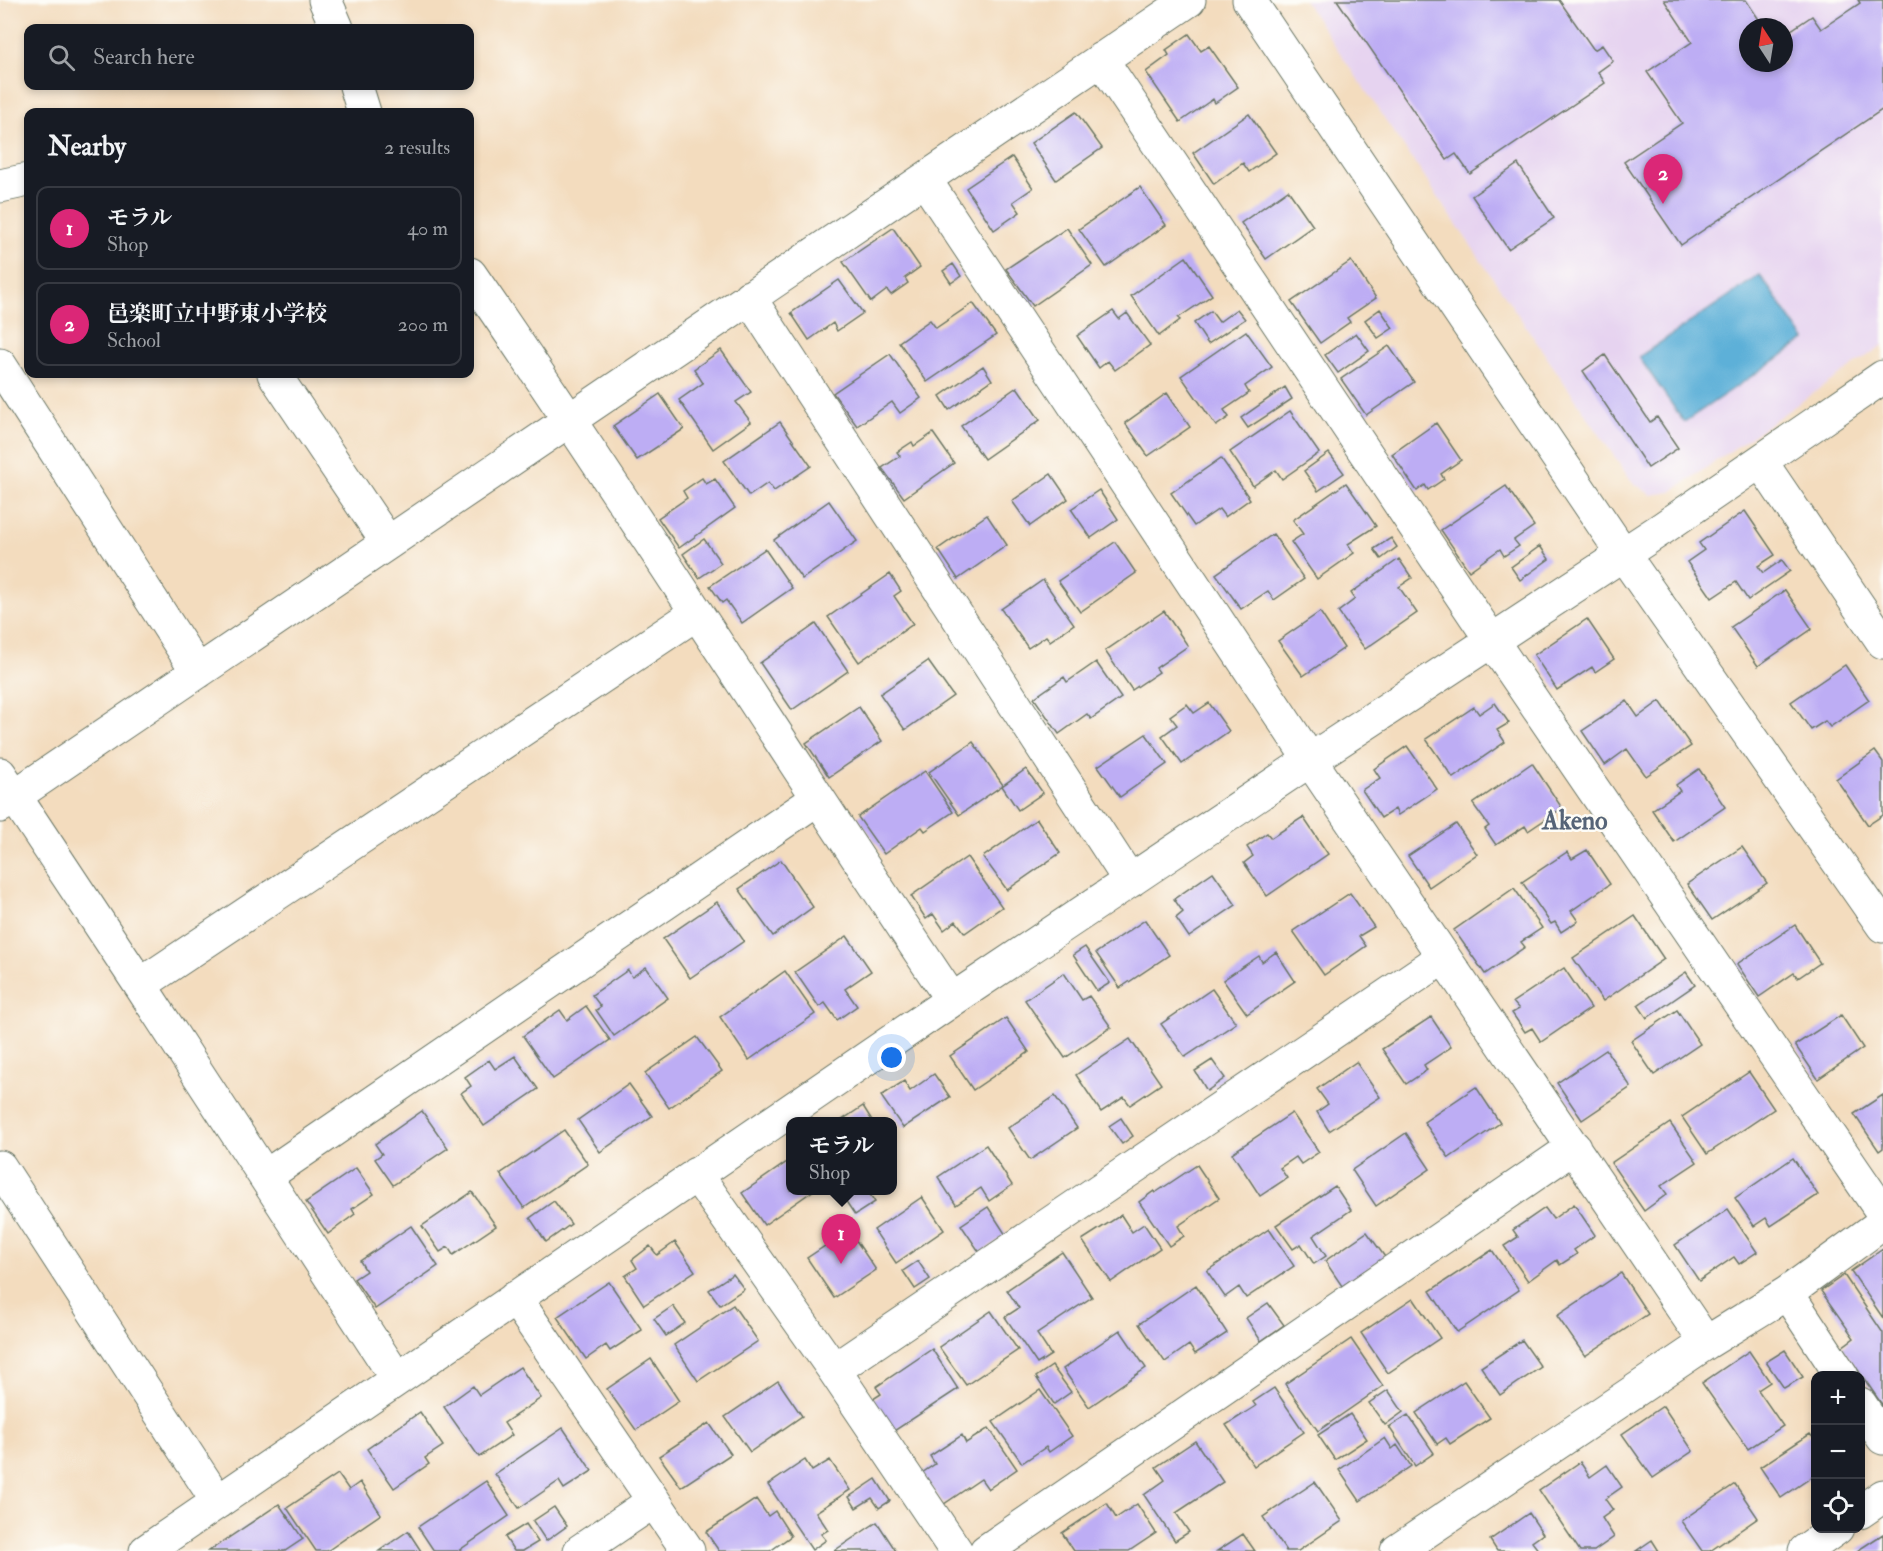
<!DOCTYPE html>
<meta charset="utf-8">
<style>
:root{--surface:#171b24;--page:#242831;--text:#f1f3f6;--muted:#9ea1a6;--line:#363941;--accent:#db2777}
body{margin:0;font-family:"IM FELL Double Pica","Noto Serif JP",serif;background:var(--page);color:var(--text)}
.controls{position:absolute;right:18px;bottom:18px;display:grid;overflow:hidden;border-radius:12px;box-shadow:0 3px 9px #0003}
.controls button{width:54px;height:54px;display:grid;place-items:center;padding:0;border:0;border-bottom:2px solid var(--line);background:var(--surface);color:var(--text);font:30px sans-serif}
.compass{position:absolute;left:1739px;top:18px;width:54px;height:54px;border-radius:50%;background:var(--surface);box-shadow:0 3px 9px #0003;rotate:348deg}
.you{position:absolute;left:892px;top:1058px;width:21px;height:21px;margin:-15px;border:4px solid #fff;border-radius:50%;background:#1a73e8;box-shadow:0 0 0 9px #1a73e833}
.badge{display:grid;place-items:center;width:39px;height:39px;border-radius:50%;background:var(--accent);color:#fff;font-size:20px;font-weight:700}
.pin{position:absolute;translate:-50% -50px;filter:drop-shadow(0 2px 3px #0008)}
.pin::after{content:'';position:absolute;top:32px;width:21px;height:18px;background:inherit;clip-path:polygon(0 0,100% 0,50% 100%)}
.popup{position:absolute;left:786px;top:1117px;width:111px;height:78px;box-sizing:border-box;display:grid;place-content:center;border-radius:12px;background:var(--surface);filter:drop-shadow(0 2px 4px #0005);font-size:20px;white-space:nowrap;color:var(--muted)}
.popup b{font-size:22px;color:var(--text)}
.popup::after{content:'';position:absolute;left:50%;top:100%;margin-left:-12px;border:12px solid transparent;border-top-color:var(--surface)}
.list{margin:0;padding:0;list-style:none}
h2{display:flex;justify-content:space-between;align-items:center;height:78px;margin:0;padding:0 24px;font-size:26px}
h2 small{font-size:20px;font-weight:400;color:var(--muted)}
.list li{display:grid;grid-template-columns:39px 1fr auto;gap:18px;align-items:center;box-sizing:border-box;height:84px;margin:0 12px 12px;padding:0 12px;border:2px solid var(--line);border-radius:12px}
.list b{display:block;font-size:22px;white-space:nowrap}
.list p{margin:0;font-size:20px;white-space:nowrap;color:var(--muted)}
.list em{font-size:20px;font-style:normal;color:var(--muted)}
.icon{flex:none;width:33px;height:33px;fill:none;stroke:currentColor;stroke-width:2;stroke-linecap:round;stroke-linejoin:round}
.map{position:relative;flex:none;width:1883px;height:1551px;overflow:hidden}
.search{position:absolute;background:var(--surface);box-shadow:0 3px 9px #0003;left:24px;top:24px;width:450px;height:66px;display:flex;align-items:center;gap:15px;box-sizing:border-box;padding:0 21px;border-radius:12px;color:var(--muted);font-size:22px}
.panel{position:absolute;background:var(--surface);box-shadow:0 3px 9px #0003;left:24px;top:108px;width:450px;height:270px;border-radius:12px}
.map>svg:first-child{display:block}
</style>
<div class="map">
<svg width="1883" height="1551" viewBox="0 0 1883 1551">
<rect width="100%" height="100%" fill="#fdfcf7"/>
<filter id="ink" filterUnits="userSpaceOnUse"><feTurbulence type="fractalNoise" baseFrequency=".0167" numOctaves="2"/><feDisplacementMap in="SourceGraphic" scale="12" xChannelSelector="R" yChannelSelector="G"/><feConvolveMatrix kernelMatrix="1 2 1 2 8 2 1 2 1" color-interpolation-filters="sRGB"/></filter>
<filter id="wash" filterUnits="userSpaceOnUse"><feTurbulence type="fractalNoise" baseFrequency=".008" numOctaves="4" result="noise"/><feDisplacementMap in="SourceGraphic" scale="24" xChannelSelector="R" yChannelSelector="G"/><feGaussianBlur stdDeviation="1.35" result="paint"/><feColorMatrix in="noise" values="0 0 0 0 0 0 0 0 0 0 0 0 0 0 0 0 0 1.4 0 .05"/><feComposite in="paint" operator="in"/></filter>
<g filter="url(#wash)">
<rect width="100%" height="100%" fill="#f3dcbe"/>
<path fill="#e6d3f0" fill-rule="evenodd" d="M1304,0H1883V345L1671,492L1651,495L1631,481ZM1748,27H1784V63H1748Z"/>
<path fill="#5db0d8" stroke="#3e7686" stroke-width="1.5" d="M1760,275L1805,340L1684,422L1639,357Z"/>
<g id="blocks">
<path fill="#bdadf4" d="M1337,0H1559L1594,50L1602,45L1613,61L1598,72L1605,83L1470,174L1456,154L1447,160Z
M1664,0H1746L1764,27H1748V63H1784V35L1812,16L1821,29L1860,3L1858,0H1883V109L1681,245L1624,162L1682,123L1647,72L1692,42Z
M1189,34L1201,51L1209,46L1238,87L1215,103L1213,99L1180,122L1146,72L1169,55L1166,50Z
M1076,112L1102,148L1056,180L1031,143Z
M1249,114L1276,153L1249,172L1243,163L1214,184L1193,153Z
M1012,157L1033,188L1013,202L1020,212L994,230L966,188Z
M1518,164L1554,218L1508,249L1472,196Z
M1140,187L1166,225L1106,267L1079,229Z
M1288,190L1313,226L1266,259L1241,223Z
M893,228L920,267L905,278L908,283L891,295L887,290L871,302L843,262Z
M1067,228L1092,265L1033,306L1006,269Z
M1186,257L1212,295L1178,318L1180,320L1159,336L1131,296Z
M1351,261L1376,298L1347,318L1350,322L1320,343L1291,302Z
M953,264L961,276L951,283L943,271Z
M839,280L863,313L837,331L833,323L809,340L791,313Z
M973,303L996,335L927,382L899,342L930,320L936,328Z
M1237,309L1245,319L1208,344L1194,323L1211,311L1219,322Z
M1380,309L1393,328L1378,338L1365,320Z
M1113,311L1119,319L1127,313L1150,345L1115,370L1108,361L1099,368L1077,336Z
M1246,331L1272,367L1245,386L1249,393L1224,410L1229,417L1216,426L1181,376Z
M1356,333L1369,351L1338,373L1325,355Z
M1389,346L1414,382L1366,415L1341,379Z
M721,350L751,392L736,402L751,422L713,449L679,400L703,383L694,369Z
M890,354L921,398L900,413L892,402L857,426L833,393Z
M1605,355L1650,422L1657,417L1678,448L1648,468L1583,371Z
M983,366L992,380L949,410L940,396Z
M1017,387L1040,420L984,459L961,426Z
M1285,387L1292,399L1248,428L1241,418Z
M1167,393L1190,427L1148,456L1125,423Z
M660,394L684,429L637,460L613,426Z
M1290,411L1319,453L1282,479L1276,470L1253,486L1230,452Z
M780,422L811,466L774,491L768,483L749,496L724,461Z
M1436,423L1461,460L1441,474L1444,479L1428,490L1425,485L1417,491L1392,454Z
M933,433L954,463L904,498L882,468L900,456L897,452L912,442L914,446Z
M1329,453L1344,473L1318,491L1304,471Z
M1221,458L1250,499L1225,517L1219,509L1194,526L1171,493Z
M1051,474L1068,499L1030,526L1012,501Z
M702,478L706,484L715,479L735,508L679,548L658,518L687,498L683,491Z
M1346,483L1376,526L1348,544L1354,553L1317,579L1291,542L1303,534L1293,520Z
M1506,486L1534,526L1514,540L1519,546L1504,556L1500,549L1469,571L1441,530Z
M1099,490L1118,519L1091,538L1071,509Z
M829,501L857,541L802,579L774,540Z
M1745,511L1775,555L1758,566L1763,573L1782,560L1790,571L1748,600L1736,582L1712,598L1687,562L1704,550L1699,543Z
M987,515L1007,545L958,579L938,549Z
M1273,534L1304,579L1274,600L1268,591L1241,609L1216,574Z
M1391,538L1397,547L1381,559L1374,549Z
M704,539L721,563L699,578L683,554Z
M1115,542L1136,573L1080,612L1058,581Z
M1540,546L1549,559L1520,580L1511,567Z
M765,549L792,588L742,623L726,600L722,603L710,586Z
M1399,559L1412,578L1399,587L1417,613L1365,649L1338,612L1355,599L1351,593Z
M890,574L901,591L894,596L913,624L859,662L828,617Z
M1043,580L1074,624L1050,641L1046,636L1028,648L1001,609Z
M1785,590L1812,629L1758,666L1731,627Z
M1164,611L1188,646L1156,668L1159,672L1132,690L1105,651Z
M1320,612L1344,648L1303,676L1278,641Z
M1587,619L1614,659L1595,672L1592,667L1557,690L1534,655Z
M816,624L848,671L792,710L760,663Z
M928,661L953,696L905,730L880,694Z
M1096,662L1121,698L1091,719L1087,714L1059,734L1034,698L1064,677L1067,682Z
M1845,665L1869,700L1830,727L1825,721L1811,730L1791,702Z
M1627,701L1638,717L1660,701L1691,746L1646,776L1627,749L1605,765L1582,731Z
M1209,703L1229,731L1182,764L1162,736L1177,725L1170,716L1187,704L1194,713Z
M1495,703L1509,723L1497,730L1505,742L1453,778L1426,739L1474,707L1479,714Z
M859,707L882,741L829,777L806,743Z
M1146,734L1167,764L1120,797L1098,766Z
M973,742L1003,785L959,815L929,772Z
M1407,746L1437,789L1398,815L1395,809L1381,818L1362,790L1380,778L1374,769Z
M1875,751L1883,762V815L1868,825L1836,779Z
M1532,763L1562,808L1528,831L1525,826L1496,845L1485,829L1489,826L1473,804Z
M1026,769L1043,793L1018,810L1002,786Z
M1699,769L1725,807L1674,842L1652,810L1680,791L1676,785Z
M925,771L953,812L925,831L922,827L884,854L858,817Z
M1303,817L1328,854L1267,896L1244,863L1253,856L1247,847L1267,833L1271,838Z
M1037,819L1060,853L1007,890L983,857Z
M1456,824L1477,854L1429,887L1408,856Z
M1742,847L1767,883L1712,920L1687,884Z
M1587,850L1610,884L1571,911L1578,921L1561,932L1555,922L1551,924L1522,882L1567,852L1572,859Z
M967,857L1002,907L965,933L956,921L944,930L933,914L926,919L911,896Z
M781,860L813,907L773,936L739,889Z
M1213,872L1236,905L1189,937L1176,918L1183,912L1174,899Z
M1514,888L1542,928L1521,942L1525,947L1485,974L1454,930Z
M1350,893L1374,927L1359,936L1366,946L1324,975L1293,931Z
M717,902L744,941L690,978L663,939Z
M1635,916L1664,959L1603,1001L1573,958Z
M1145,920L1169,955L1120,988L1096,953Z
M1795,925L1820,963L1798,978L1794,973L1759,997L1737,964Z
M847,936L871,971L845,989L857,1006L837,1020L825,1003L819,1007L795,972Z
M1085,947L1110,983L1097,991L1073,955Z
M1276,952L1295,981L1247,1014L1223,980L1259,956L1262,962Z
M646,967L668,998L614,1036L596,1010L601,1007L592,995L628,970L632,977Z
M1564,968L1591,1008L1541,1042L1532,1028L1525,1032L1512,1013L1519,1009L1513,1002Z
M785,971L815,1014L749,1060L720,1017Z
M1686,972L1695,985L1647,1018L1638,1005Z
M1064,973L1082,1000L1089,996L1111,1027L1065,1058L1025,1000Z
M1212,989L1236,1023L1185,1057L1161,1024Z
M586,1006L610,1040L553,1079L523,1036L560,1010L567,1020Z
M1677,1010L1700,1044L1654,1075L1631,1041Z
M1841,1015L1863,1048L1818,1079L1795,1045Z
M1431,1017L1451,1047L1424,1065L1427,1070L1406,1084L1382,1049Z
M1006,1018L1029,1052L973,1090L950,1056Z
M697,1037L722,1071L669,1108L645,1073Z
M1130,1039L1161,1084L1130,1105L1124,1097L1101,1112L1076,1075Z
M1606,1050L1631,1087L1582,1120L1557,1083Z
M515,1056L538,1089L484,1126L461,1093L471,1086L465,1077L489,1060L495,1069Z
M1212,1060L1225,1078L1207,1091L1195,1071Z
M1356,1062L1380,1097L1329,1131L1317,1112L1328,1104L1317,1089Z
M1749,1072L1774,1109L1707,1154L1682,1117Z
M934,1074L950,1097L903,1128L881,1096L904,1081L910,1091Z
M629,1084L652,1116L600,1152L578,1120Z
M1476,1087L1500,1123L1449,1158L1424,1122Z
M1883,1095V1148L1879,1151L1854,1114Z
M1055,1096L1077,1128L1030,1160L1008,1128Z
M863,1106L873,1122H839Z
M422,1111L448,1148L393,1185L375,1159L382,1154L375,1144Z
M1292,1113L1319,1152L1301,1164L1296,1157L1280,1168L1287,1178L1260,1196L1232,1153Z
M1121,1118L1133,1136L1122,1144L1109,1126Z
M1670,1123L1697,1162L1661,1186L1667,1194L1644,1211L1611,1163Z
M564,1130L588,1164L524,1208L500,1174Z
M1406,1133L1430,1169L1376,1206L1352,1170Z
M986,1145L1012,1185L989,1201L981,1188L956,1205L938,1177Z
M1793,1158L1818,1195L1771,1226L1766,1218L1754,1226L1735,1198Z
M790,1160V1190H814L764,1225L742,1193Z
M1197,1165L1219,1198L1178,1226L1184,1236L1169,1246L1139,1202L1154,1191L1155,1193Z
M356,1168L374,1194L352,1209L355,1214L328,1234L306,1202Z
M1335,1186L1351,1210L1313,1236L1326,1256L1314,1264L1301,1244L1293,1249L1276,1225Z
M853,1190H867L875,1202L855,1215L843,1197Z
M472,1192L496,1226L453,1255L448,1247L440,1252L422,1226Z
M922,1197L944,1230L896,1263L874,1230Z
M554,1201L571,1224L546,1242L530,1218Z
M1574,1204L1595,1235L1574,1250L1577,1254L1560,1265L1557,1260L1528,1281L1504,1246L1518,1237L1513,1230L1545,1208L1553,1219Z
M988,1207L1006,1235L980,1253L961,1225Z
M1728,1209L1757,1252L1739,1264L1734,1257L1699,1281L1675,1245Z
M1121,1215L1132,1232L1144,1224L1160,1248L1111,1282L1082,1240Z
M411,1226L438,1266L375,1309L354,1279L366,1271L360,1261Z
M1269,1229L1294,1266L1246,1298L1239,1287L1225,1297L1207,1271Z
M849,1230L876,1270L834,1298L807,1258Z
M1367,1232L1385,1257L1342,1286L1325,1261Z
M675,1242L695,1271L644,1305L625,1276L637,1268L632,1260L650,1246L657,1255Z
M1883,1249V1318L1851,1271Z
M1492,1250L1519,1290L1457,1332L1430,1291Z
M1062,1252L1092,1297L1037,1334L1051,1355L1037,1364L1005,1317L1019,1308L1007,1290Z
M918,1261L930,1279L915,1289L903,1271Z
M1621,1273L1648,1314L1585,1356L1557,1316Z
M733,1274L744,1289L720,1305L709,1290Z
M1844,1275L1883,1333V1406L1842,1347L1854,1338L1821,1291Z
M609,1282L642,1330L610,1351L606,1345L586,1359L557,1317Z
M1196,1285L1227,1333L1195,1354L1189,1345L1165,1362L1139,1324Z
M1413,1298L1440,1338L1388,1373L1361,1333Z
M1268,1303L1284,1325L1261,1341L1246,1318Z
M733,1305L758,1341L698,1381L674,1345Z
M673,1306L685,1323L666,1336L654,1319Z
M991,1311L1018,1350L966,1385L939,1347Z
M1120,1330L1146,1368L1089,1407L1063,1369Z
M1351,1339L1383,1386L1318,1431L1285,1384Z
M1522,1340L1541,1367L1500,1395L1481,1367Z
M932,1349L958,1389L894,1431L873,1399L881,1394L876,1387Z
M1785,1350L1803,1377L1784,1388L1766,1362Z
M1749,1351L1770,1382L1758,1390L1783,1426L1748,1449L1702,1383Z
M651,1359L679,1401L636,1430L607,1389Z
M1052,1366L1071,1392L1054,1404L1036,1377Z
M520,1367L541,1398L504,1423L512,1435L479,1457L444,1407L473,1386L479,1395Z
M778,1381L802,1416L750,1452L725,1417Z
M1464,1381L1490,1418L1450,1444L1446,1438L1437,1444L1416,1413Z
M1274,1388L1304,1432L1254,1466L1226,1425L1256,1406L1253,1402Z
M1040,1390L1072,1436L1049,1452L1046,1447L1022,1463L993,1422Z
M1388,1390L1403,1412L1385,1425L1369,1403Z
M1663,1406L1693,1451L1653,1478L1622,1434Z
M420,1412L443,1446L425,1458L429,1464L394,1488L367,1449Z
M1350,1414L1367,1439L1335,1460L1318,1435Z
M1408,1415L1434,1453L1415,1466L1389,1427Z
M709,1423L731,1454L681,1487L659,1456Z
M563,1428L592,1471L564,1489L559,1481L519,1508L495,1474Z
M989,1428L1017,1469L988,1489L981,1479L944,1504L922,1473L935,1464L930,1456L962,1435L966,1443Z
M1810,1434L1816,1441V1474L1781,1498L1760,1467Z
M1385,1438L1392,1449L1397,1445L1411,1466L1360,1501L1339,1470Z
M1195,1441L1223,1482L1176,1513L1189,1532L1175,1541L1144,1495L1165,1480L1156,1467Z
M805,1460L812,1471L830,1460L850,1490L816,1512L828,1530L821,1534L826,1540L812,1550L768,1485Z
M1580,1462L1590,1477L1607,1465L1622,1487L1605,1499L1613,1510L1602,1518L1614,1537L1594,1551H1580L1539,1490Z
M338,1474L349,1490L360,1482L381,1514L327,1551H316L287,1508Z
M876,1479L890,1501L879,1508L872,1498L856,1508L849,1497Z
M486,1481L509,1516L458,1551H434L418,1527Z
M1315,1482L1342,1521L1298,1551H1286L1263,1517Z
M1735,1484L1758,1518L1710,1551H1702L1681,1521Z
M756,1499L768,1516L775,1511L791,1536L770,1551H719L706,1532Z
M1107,1503L1116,1518L1137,1504L1156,1533L1129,1551H1074L1062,1533Z
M279,1504L303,1539L285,1551H209Z
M554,1507L567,1526L546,1541L533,1521Z
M1529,1513L1543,1534L1532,1542L1539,1551H1497L1490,1540Z
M877,1522L896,1551H834Z
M526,1524L538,1542L523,1551H514L505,1537Z
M408,1531L421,1551H379Z
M1243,1534L1255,1551H1217Z
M1883,1534V1551H1857Z
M1652,1540L1659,1551H1636Z"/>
</g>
</g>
<g filter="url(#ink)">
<use href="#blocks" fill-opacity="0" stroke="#697564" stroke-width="1.5"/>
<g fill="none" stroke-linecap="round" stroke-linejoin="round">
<defs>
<path id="minor" d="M325,0L337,28
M1101,59L1492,641L1883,1213
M356,86L364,112
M925,180L1310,760L1706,1343
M0,186L28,180
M470,274C635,513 790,759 952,1000
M749,297L1130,881
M0,365L198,672
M274,374L388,543
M1761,462L1883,642
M0,774L140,985L397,1379
M0,806L1189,0
M140,985L697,613
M0,1167L218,1502
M696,1174L834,1370L956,1551
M266,1176L817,799
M1787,1293L1842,1376
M515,1298L688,1551
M834,1370L1444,957
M1860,1404L1883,1438
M1860,1512L1883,1496
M146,1551L952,1000L1310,760L1663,528L1883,377
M580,1551L654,1501
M986,1551L1574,1147
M1397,1551L1706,1343L1787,1293L1883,1223
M1805,1551L1837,1528"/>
<path id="tertiary" d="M1249,0L1623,554L1883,926"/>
</defs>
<use href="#minor" stroke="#697564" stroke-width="35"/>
<use href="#tertiary" stroke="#697564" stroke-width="35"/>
<use href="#minor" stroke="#fff" stroke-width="33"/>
<use href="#tertiary" stroke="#fff" stroke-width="33"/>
</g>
</g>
<g text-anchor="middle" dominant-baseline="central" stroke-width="5" stroke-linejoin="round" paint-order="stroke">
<g font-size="26" font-weight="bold" fill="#566477" stroke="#fdfcf7">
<text x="1575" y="821">Akeno</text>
</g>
</g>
</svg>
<div class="controls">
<button>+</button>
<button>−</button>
<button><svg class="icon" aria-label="locate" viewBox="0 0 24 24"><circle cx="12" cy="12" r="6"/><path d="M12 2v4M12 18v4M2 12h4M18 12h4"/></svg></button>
</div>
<svg class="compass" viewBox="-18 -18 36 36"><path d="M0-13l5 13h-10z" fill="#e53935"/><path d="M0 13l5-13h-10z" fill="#9ea1a6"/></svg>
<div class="you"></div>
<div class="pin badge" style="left:841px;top:1264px">1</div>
<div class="popup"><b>モラル</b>Shop</div>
<div class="pin badge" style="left:1663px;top:204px">2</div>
<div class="search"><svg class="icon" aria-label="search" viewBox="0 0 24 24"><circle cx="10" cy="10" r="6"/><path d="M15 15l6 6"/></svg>Search here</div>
<section class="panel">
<h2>Nearby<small>2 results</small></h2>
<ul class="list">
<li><span class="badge">1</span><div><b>モラル</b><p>Shop</p></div><em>40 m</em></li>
<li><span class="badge">2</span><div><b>邑楽町立中野東小学校</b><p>School</p></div><em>200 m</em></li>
</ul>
</section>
</div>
